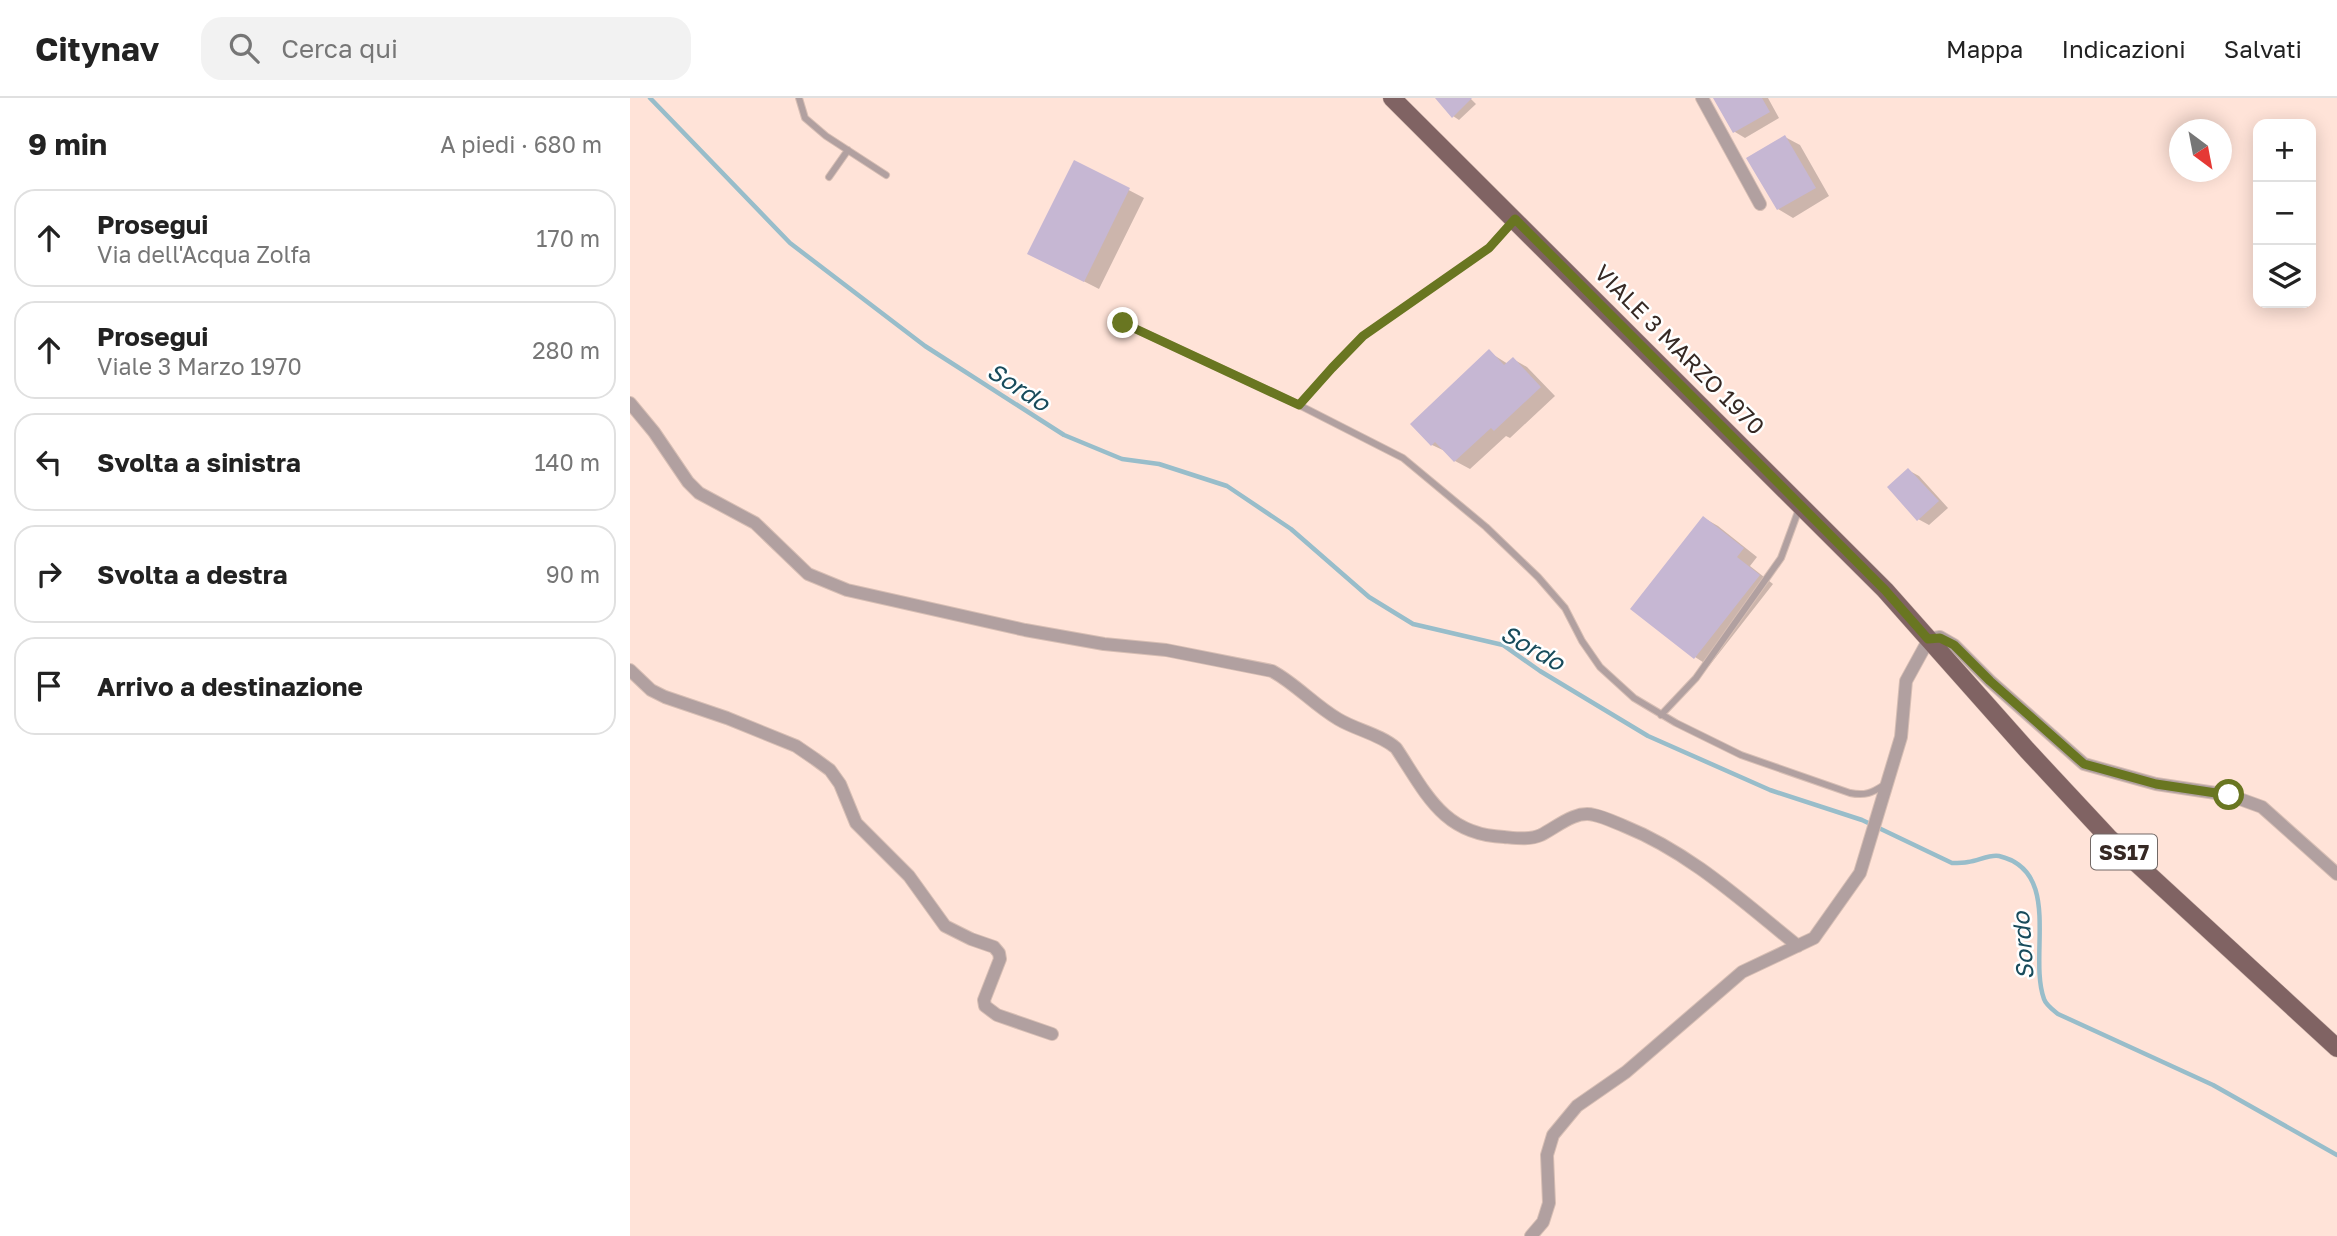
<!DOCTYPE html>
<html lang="it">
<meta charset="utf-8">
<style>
:root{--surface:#fff;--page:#f2f2f2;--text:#222;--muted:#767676;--line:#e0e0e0}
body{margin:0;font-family:"Golos Text",sans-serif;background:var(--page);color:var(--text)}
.controls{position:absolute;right:21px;top:21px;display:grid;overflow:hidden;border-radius:14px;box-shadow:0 4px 18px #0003}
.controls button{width:63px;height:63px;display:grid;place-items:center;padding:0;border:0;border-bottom:2px solid var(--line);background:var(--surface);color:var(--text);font:35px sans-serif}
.compass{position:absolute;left:1539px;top:21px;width:63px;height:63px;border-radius:50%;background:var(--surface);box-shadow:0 4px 18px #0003;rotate:148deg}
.stop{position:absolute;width:21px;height:21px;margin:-16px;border:5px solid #697621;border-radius:50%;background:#fff}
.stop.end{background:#697621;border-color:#fff;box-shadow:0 2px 7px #0008}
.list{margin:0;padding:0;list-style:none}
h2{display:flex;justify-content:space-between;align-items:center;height:91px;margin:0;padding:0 28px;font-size:30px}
h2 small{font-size:23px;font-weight:400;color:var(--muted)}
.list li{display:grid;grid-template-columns:46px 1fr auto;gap:21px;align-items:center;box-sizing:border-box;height:98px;margin:0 14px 14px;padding:0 14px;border:2px solid var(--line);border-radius:21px}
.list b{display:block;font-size:26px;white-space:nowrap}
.list p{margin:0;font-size:23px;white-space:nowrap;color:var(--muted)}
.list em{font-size:23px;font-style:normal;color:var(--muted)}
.icon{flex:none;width:38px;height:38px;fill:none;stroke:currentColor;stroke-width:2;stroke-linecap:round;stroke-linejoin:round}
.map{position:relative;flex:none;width:1707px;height:1138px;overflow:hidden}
header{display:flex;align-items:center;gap:42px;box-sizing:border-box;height:98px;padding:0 35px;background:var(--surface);border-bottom:2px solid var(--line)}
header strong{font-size:33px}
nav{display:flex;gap:38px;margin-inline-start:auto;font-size:24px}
.search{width:490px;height:63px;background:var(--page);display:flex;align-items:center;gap:18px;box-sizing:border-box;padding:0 24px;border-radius:21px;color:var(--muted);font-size:26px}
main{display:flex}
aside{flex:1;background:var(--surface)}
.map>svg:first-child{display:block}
</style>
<header>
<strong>Citynav</strong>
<div class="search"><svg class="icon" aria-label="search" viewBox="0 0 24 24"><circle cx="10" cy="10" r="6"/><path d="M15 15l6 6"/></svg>Cerca qui</div>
<nav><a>Mappa</a><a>Indicazioni</a><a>Salvati</a></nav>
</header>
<main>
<aside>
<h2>9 min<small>A piedi · 680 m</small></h2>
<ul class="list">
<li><svg class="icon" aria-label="ahead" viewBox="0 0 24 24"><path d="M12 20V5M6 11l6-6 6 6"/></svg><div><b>Prosegui</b><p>Via dell'Acqua Zolfa</p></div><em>170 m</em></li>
<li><svg class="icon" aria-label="ahead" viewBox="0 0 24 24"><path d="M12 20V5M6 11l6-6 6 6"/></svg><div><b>Prosegui</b><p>Viale 3 Marzo 1970</p></div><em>280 m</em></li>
<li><svg class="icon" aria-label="left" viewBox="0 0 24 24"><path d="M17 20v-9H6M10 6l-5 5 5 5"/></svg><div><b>Svolta a sinistra</b></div><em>140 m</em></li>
<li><svg class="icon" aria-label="right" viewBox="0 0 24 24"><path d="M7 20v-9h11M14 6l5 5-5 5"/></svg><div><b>Svolta a destra</b></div><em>90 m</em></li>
<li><svg class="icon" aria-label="arrive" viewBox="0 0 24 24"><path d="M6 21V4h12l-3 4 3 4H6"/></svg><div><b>Arrivo a destinazione</b></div></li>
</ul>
</aside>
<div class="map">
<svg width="1707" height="1138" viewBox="0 0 1707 1138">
<rect width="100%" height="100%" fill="#ffe3d8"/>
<path fill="#0003" d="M807,0H840L846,6L829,22L823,18Z
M1090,0H1138L1149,20L1115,40L1105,34Z
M1155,39L1170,47L1199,98L1163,120L1148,111Z
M445,64L514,100L469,191L414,163Z
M859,254L878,266L883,261L897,269L925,298L880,340L876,338L840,371L825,363L817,354L802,347L783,326Z
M1278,372L1289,378L1318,410L1299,427L1288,421Z
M1074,420L1088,428L1127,459L1120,468L1143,486L1079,568L1065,559Z"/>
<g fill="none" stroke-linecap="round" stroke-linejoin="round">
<path stroke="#98bdca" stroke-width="4.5" d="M20,0L160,145L295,248L434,337L492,361L529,366L597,388L661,431L739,499L783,526L873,547L910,573L1018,638L1140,692L1232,722L1322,765C1327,765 1333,765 1338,764C1348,763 1360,756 1369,758C1433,773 1398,857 1414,901C1416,907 1423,912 1428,916L1583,987L1707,1057"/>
</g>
<path fill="#c6b7d3" d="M805,0H842L822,20Z
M1083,0H1132L1140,14L1103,35Z
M1155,37L1186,90L1147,112L1116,60Z
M444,62L500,90L454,184L397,156Z
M859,251L874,267L883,259L911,289L864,333L861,330L824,364L805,344L801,348L780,326Z
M1278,370L1309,403L1287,423L1257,389Z
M1073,418L1114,450L1107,459L1130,477L1064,561L1000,511Z"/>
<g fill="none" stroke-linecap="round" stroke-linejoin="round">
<defs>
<path id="service" d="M169,0L175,20L196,38L256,77
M199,79L218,52
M493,225L663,304L773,360L856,429L908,479L935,510L952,543L970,569L1004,600L1046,625L1111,657L1220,695C1235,698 1242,695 1254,687
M669,307L702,270L733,238L859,150L884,122
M1031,617L1066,580L1151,460L1169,411"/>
<path id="minor" d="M1072,0L1130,106
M0,305L24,334L58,384L69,395L125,425L178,476L217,492L395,532L474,546L536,552L642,573C666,586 684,607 708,621C726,632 750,636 766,650C796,695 813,737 874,739C886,740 900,742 911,737C927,729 945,712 964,717C974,719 984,724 994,728C1061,755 1113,804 1168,848
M0,572L21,592L35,599L97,620L166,648L185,661L200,672L210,686L226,725L279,778L315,828L341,841L364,849L369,855L370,861L354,902L355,908L367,917L422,936
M901,1138L913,1124L919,1105L917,1057L923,1037L947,1008L996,974L1112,874L1184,840L1230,775L1271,639L1276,583L1299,541L1310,539L1324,547L1360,583L1454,666L1526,686L1599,697L1632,709L1707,776"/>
<path id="primary" d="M762,0L1255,492L1397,652L1478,739L1707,950"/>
</defs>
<use href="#service" stroke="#d7beb4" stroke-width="8"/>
<use href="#minor" stroke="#d7beb4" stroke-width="14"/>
<use href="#primary" stroke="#d7beb4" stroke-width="19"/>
<use href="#service" stroke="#b1a0a0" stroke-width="6"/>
<use href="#minor" stroke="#b1a0a0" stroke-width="12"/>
<use href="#primary" stroke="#806363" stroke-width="18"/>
</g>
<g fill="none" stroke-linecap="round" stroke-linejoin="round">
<path stroke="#697621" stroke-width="9" d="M493,225L669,307L702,270L733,238L859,150L885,121L1255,492L1298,541L1310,540L1324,547L1360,583L1454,666L1526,686L1599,697"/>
</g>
<g text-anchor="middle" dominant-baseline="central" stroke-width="5" stroke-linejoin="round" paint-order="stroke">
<rect fill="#fff" stroke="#726966" stroke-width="2" x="1461" y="736.5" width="66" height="35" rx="5"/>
<g font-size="21" font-weight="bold" fill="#362924">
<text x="1494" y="754">SS17</text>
</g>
<g font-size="23" fill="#362924" stroke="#fff">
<text transform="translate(1050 251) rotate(45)">VIALE 3 MARZO 1970</text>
</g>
<g font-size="24" font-style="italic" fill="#184b5b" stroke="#fff">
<text transform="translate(389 288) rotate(33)">Sordo</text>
<text transform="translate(903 549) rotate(29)">Sordo</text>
<text transform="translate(1392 848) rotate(-94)">Sordo</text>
</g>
</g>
</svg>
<div class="controls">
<button>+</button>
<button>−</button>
<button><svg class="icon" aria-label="layers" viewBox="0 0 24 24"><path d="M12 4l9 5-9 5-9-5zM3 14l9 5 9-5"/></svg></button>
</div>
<svg class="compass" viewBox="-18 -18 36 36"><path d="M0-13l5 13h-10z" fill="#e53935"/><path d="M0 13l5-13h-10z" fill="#767676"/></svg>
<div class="stop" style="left:1599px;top:697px"></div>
<div class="stop end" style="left:493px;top:225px"></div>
</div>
</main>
